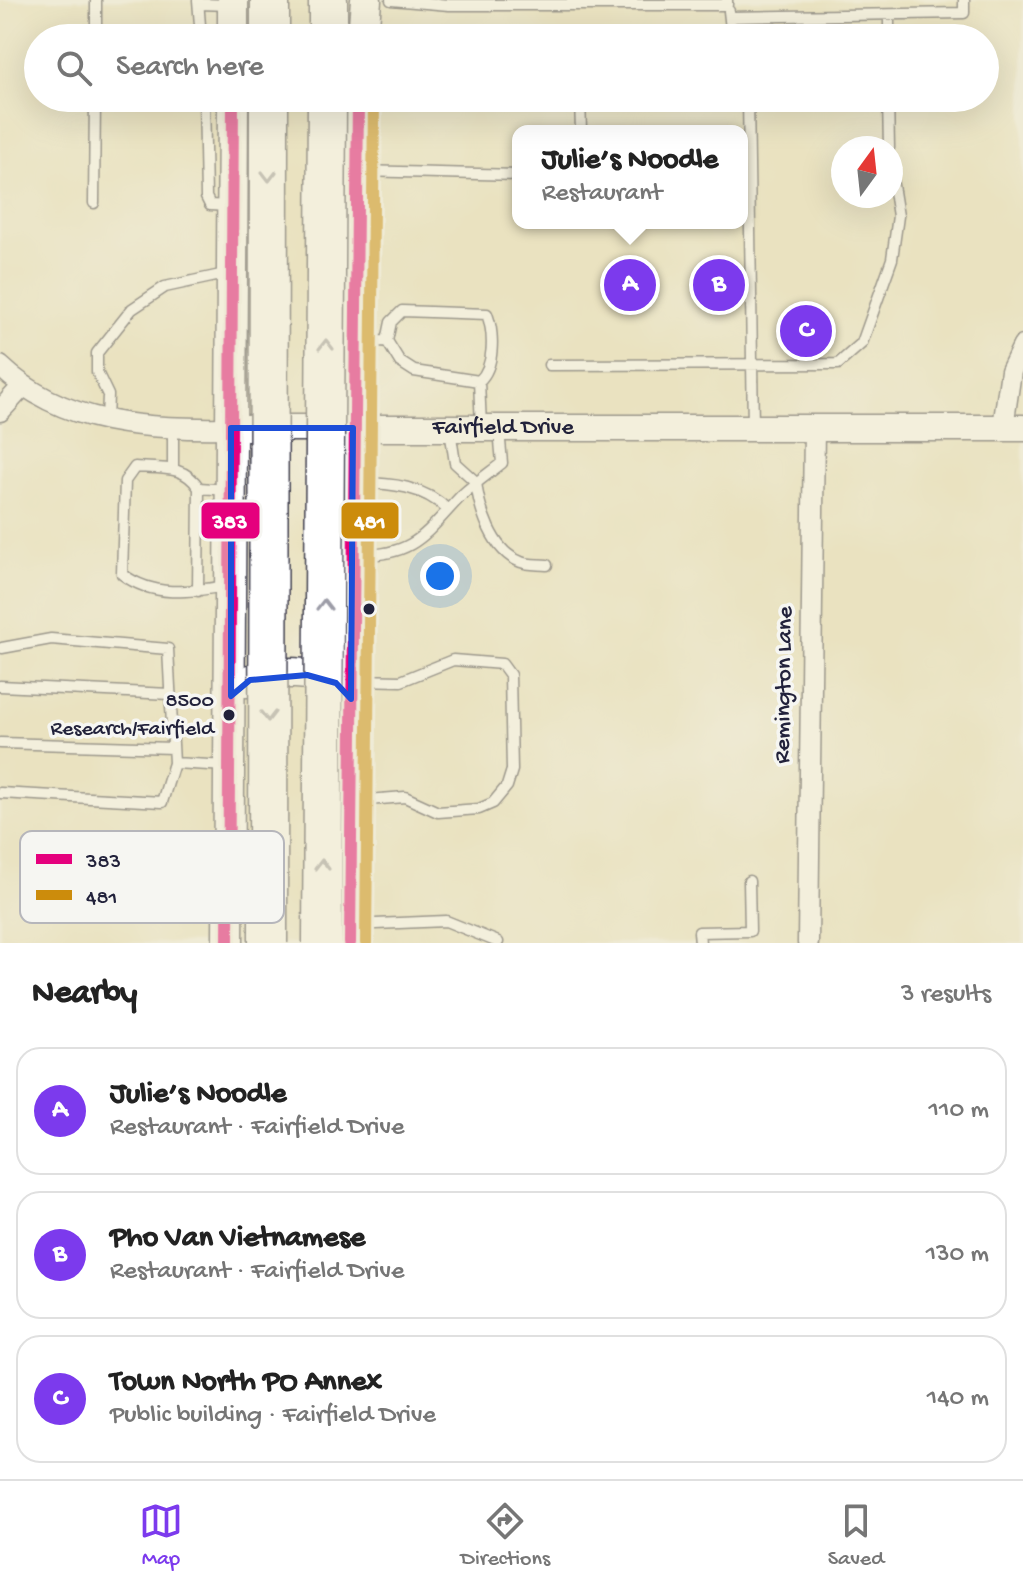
<!DOCTYPE html>
<meta charset="utf-8">
<style>
:root{--surface:#fff;--page:#f6f6f6;--text:#222;--muted:#767676;--line:#e0e0e0;--accent:#7c3aed}
body{margin:0;font-family:"Gochi Hand",sans-serif;background:var(--page);color:var(--text)}
.compass{position:absolute;left:831px;top:136px;width:72px;height:72px;border-radius:50%;background:var(--surface);box-shadow:0 8px 32px #0002;rotate:15deg}
.you{position:absolute;left:440px;top:576px;width:28px;height:28px;margin:-20px;border:6px solid #fff;border-radius:50%;background:#1a73e8;box-shadow:0 0 0 12px #1a73e833}
.badge{display:grid;place-items:center;width:52px;height:52px;border-radius:50%;background:var(--accent);color:#fff;font-size:26px;font-weight:700}
.pin{position:absolute;translate:-50% -50%;border:4px solid #fff;box-shadow:0 2px 8px #0006}
.popup{position:absolute;left:512px;top:125px;width:236px;height:104px;box-sizing:border-box;display:grid;place-content:center;border-radius:16px;background:var(--surface);filter:drop-shadow(0 2px 6px #0005);font-size:26px;white-space:nowrap;color:var(--muted)}
.popup b{font-size:30px;color:var(--text)}
.popup::after{content:'';position:absolute;left:50%;top:100%;margin-left:-16px;border:16px solid transparent;border-top-color:var(--surface)}
.list{margin:0;padding:0;list-style:none}
h2{display:flex;justify-content:space-between;align-items:center;height:104px;margin:0;padding:0 32px;font-size:34px}
h2 small{font-size:26px;font-weight:400;color:var(--muted)}
.list li{display:grid;grid-template-columns:52px 1fr auto;gap:24px;align-items:center;box-sizing:border-box;height:128px;margin:0 16px 16px;padding:0 16px;border:2px solid var(--line);border-radius:24px}
.list b{display:block;font-size:30px;white-space:nowrap}
.list p{margin:0;font-size:26px;white-space:nowrap;color:var(--muted)}
.list em{font-size:26px;font-style:normal;color:var(--muted)}
.icon{flex:none;width:44px;height:44px;fill:none;stroke:currentColor;stroke-width:2;stroke-linecap:round;stroke-linejoin:round}
.map{position:relative;flex:none;width:1023px;height:943px;overflow:hidden}
.search{position:absolute;background:var(--surface);box-shadow:0 8px 32px #0002;left:24px;right:24px;top:24px;height:88px;display:flex;align-items:center;gap:20px;box-sizing:border-box;padding:0 28px;border-radius:44px;color:var(--muted);font-size:30px}
.sheet{height:536px;background:var(--surface)}
nav{display:flex;justify-content:space-around;align-items:center;box-sizing:border-box;height:112px;border-top:2px solid var(--line);background:var(--surface);font-size:22px;color:var(--muted)}
nav a{display:grid;justify-items:center;gap:4px}
nav .on{color:var(--accent)}
.map>svg:first-child{display:block}
</style>
<div class="map">
<svg width="1023" height="943" viewBox="0 0 1023 943">
<rect width="100%" height="100%" fill="#f6f6f2"/>
<filter id="ink" filterUnits="userSpaceOnUse"><feTurbulence type="fractalNoise" baseFrequency=".0125" numOctaves="2"/><feDisplacementMap in="SourceGraphic" scale="16" xChannelSelector="R" yChannelSelector="G"/><feConvolveMatrix kernelMatrix="1 2 1 2 8 2 1 2 1" color-interpolation-filters="sRGB"/></filter>
<filter id="wash" filterUnits="userSpaceOnUse"><feTurbulence type="fractalNoise" baseFrequency=".006" numOctaves="4" result="noise"/><feDisplacementMap in="SourceGraphic" scale="32" xChannelSelector="R" yChannelSelector="G"/><feGaussianBlur stdDeviation="1.8" result="paint"/><feColorMatrix in="noise" values="0 0 0 0 0 0 0 0 0 0 0 0 0 0 0 0 0 1.4 0 .05"/><feComposite in="paint" operator="in"/></filter>
<g filter="url(#wash)">
<rect width="100%" height="100%" fill="#eae2c0"/>
</g>
<g filter="url(#ink)">
<g fill="none" stroke-linecap="round" stroke-linejoin="round">
<defs>
<path id="service" d="M198,0L201,38
M391,0L449,5H727V0
M199,4L229,5
M729,11L732,38
M730,17L964,13V0
M96,38V0
M889,38V15
M204,98L206,197L210,205L228,206
M580,98L581,131
M748,98L753,427
M888,98L889,148
M360,171L518,175
M94,203L95,98
M387,341L391,322L402,311L487,314C494,333 495,367 479,381
M360,342L387,341L400,362L414,371L479,381L481,427
M549,365L838,364L862,343L892,259L898,216L891,173
M107,420L108,395L97,372V353L132,309L165,287L230,273
M450,430L455,463L476,482C479,508 492,552 521,562C528,565 539,564 547,565
M173,468V429
M359,483C391,483 424,486 448,510
M199,488L229,490
M358,555C416,556 426,532 462,495C475,483 488,474 502,463L499,430
M198,591L199,488C184,464 160,469 135,467L125,481L122,574C154,598 189,592 226,586
M2,648L51,639L168,649L174,763L227,766
M0,686L170,694
M0,743L173,748
M0,793L162,802L174,763
M355,801L405,797L438,812L479,809L493,803L507,786L512,770L510,675L502,664L453,660L401,681L357,680
M57,868L227,873
M352,925L446,921L498,942
M700,943L699,932L750,931L749,881"/>
<path id="minor" d="M0,366C64,427 148,429 231,428
M0,411L22,387
M1003,427L1011,371L1023,346
M808,943L814,427"/>
<g id="tertiary">
<path id="s1" d="M231,428H1023"/>
</g>
<path id="secondary" d="M233,38V0
M363,38L366,0
M247,682C271,669 321,669 342,689
M228,943L233,98
M350,943L358,98"/>
<path id="motorway" d="M270,38V0
M328,38V0"/>
</defs>
<use href="#service" stroke="#403f4f" stroke-width="13"/>
<use href="#minor" stroke="#403f4f" stroke-width="23"/>
<use href="#tertiary" stroke="#403f4f" stroke-width="29"/>
<use href="#secondary" stroke="#403f4f" stroke-width="33"/>
<use href="#motorway" stroke="#403f4f" stroke-width="41"/>
<use href="#service" stroke="#fff" stroke-width="10"/>
<use href="#minor" stroke="#fff" stroke-width="20"/>
<use href="#tertiary" stroke="#fff" stroke-width="26"/>
<use href="#secondary" stroke="#fff" stroke-width="30"/>
<use href="#motorway" stroke="#fff" stroke-width="38"/>
<defs>
<path id="motorway-bridge" d="M268,943L269,98
M322,943L327,98"/>
</defs>
<use href="#motorway-bridge" stroke="#403f4f" stroke-width="41" stroke-linecap="butt"/>
<use href="#motorway-bridge" stroke="#fff" stroke-width="38"/>
<defs>
<path id="bus-1" d="M228,943L233,98
M350,943L358,98"/>
<path id="bus-2" d="M366,943L374,98"/>
</defs>
<use href="#bus-1" stroke="#f6f6f2" stroke-width="18"/>
<use href="#bus-2" stroke="#f6f6f2" stroke-width="18"/>
<use href="#bus-1" stroke="#e5007d" stroke-width="12"/>
<use href="#bus-2" stroke="#cc8c0c" stroke-width="12"/>
</g>
<defs><path id="oneway-chevron" d="M-2-3.5L2.5 0L-2 3.5" fill="none" stroke-width="1.6" stroke-linecap="round" stroke-linejoin="round" transform="scale(2)"/></defs>
<g stroke="#9c9ca7">
<use href="#oneway-chevron" transform="translate(269 176) rotate(90)"/>
<use href="#oneway-chevron" transform="translate(326 345) rotate(-90)"/>
<use href="#oneway-chevron" transform="translate(324 605) rotate(-90)"/>
<use href="#oneway-chevron" transform="translate(268 716) rotate(90)"/>
<use href="#oneway-chevron" transform="translate(322 865) rotate(-90)"/>
</g>
</g>
<path d="M0 0H1023V943H0ZM231,428H353L351,699L336,683L307,675L250,680L231,696Z" fill="#eae2c0" fill-opacity=".55" fill-rule="evenodd"/>
<path fill="none" stroke="#1d4ed8" stroke-width="6" stroke-linejoin="round" d="M231,428H353L351,699L336,683L307,675L250,680L231,696Z"/>
<g fill="#22223b" stroke="#f6f6f2" stroke-width="3">
<circle cx="369" cy="609" r="7"/>
<circle cx="229" cy="715" r="7"/>
</g>
<g text-anchor="middle" dominant-baseline="central" stroke-width="7" stroke-linejoin="round" paint-order="stroke">
<g font-size="22" fill="#22223b" stroke="#f6f6f2" text-anchor="end">
<text x="214" y="702">8500<tspan x="214" dy="28">Research/Fairfield</tspan></text>
</g>
<g font-size="24" fill="#22223b" stroke="#f6f6f2">
<text stroke="none"><textPath href="#s1" startOffset="272">Fairfield Drive</textPath></text>
<text transform="translate(785 685) rotate(-89)">Remington Lane</text>
</g>
</g>
<rect x="20" y="831" width="264" height="92" rx="12" fill="#f6f6f2" stroke="#b6b6bb" stroke-width="2"/>
<rect x="36" y="854" width="36" height="10" fill="#e5007d"/>
<rect x="36" y="890" width="36" height="10" fill="#cc8c0c"/>
<g font-size="22" fill="#22223b">
<text x="86" y="867">383</text>
<text x="86" y="903">481</text>
</g>
<g stroke="#f6f6f2" stroke-width="3">
<rect x="200" y="501" width="61" height="39" rx="8" fill="#e5007d"/>
<rect x="340" y="501" width="60" height="39" rx="8" fill="#cc8c0c"/>
</g>
<g font-size="22" text-anchor="middle" font-weight="bold" fill="#fff">
<text x="230" y="528">383</text>
<text x="370" y="528">481</text>
</g>
</svg>
<svg class="compass" viewBox="-18 -18 36 36"><path d="M0-13l5 13h-10z" fill="#e53935"/><path d="M0 13l5-13h-10z" fill="#767676"/></svg>
<div class="you"></div>
<div class="pin badge" style="left:630px;top:285px">A</div>
<div class="popup"><b>Julie’s Noodle</b>Restaurant</div>
<div class="pin badge" style="left:719px;top:285px">B</div>
<div class="pin badge" style="left:806px;top:331px">C</div>
<div class="search"><svg class="icon" aria-label="search" viewBox="0 0 24 24"><circle cx="10" cy="10" r="6"/><path d="M15 15l6 6"/></svg>Search here</div>
</div>
<section class="sheet">
<h2>Nearby<small>3 results</small></h2>
<ul class="list">
<li><span class="badge">A</span><div><b>Julie’s Noodle</b><p>Restaurant · Fairfield Drive</p></div><em>110 m</em></li>
<li><span class="badge">B</span><div><b>Pho Van Vietnamese</b><p>Restaurant · Fairfield Drive</p></div><em>130 m</em></li>
<li><span class="badge">C</span><div><b>Town North PO Annex</b><p>Public building · Fairfield Drive</p></div><em>140 m</em></li>
</ul>
</section>
<nav>
<a class="on"><svg class="icon" aria-label="map" viewBox="0 0 24 24"><path d="M3 6l6-2 6 2 6-2v14l-6 2-6-2-6 2zM9 4v14M15 6v14"/></svg>Map</a>
<a><svg class="icon" aria-label="directions" viewBox="0 0 24 24"><path d="M12 3l9 9-9 9-9-9zM9 14v-3h6M13 9l2 2-2 2"/></svg>Directions</a>
<a><svg class="icon" aria-label="saved" viewBox="0 0 24 24"><path d="M7 4h10v16l-5-4-5 4z"/></svg>Saved</a>
</nav>
